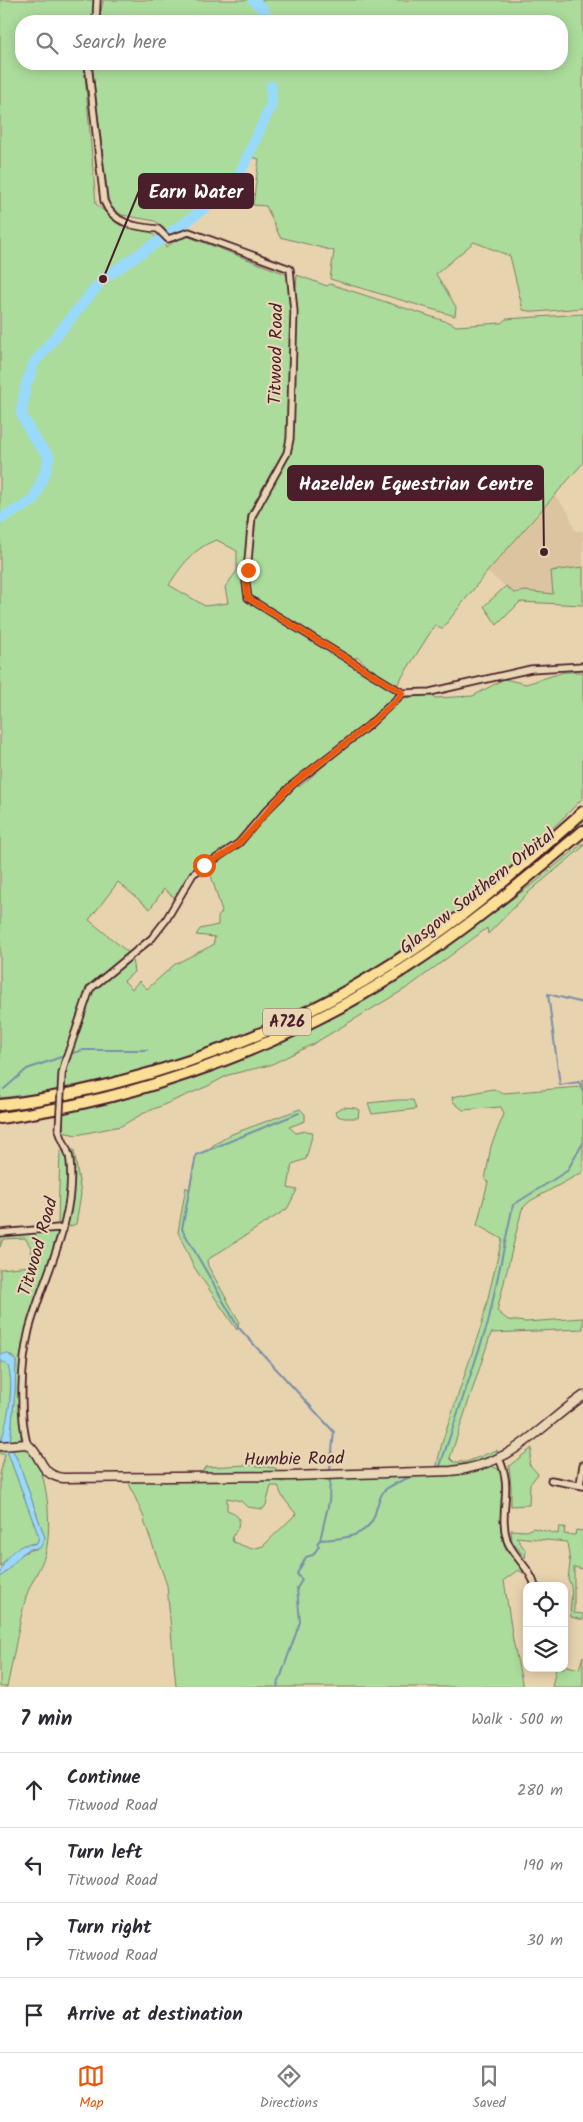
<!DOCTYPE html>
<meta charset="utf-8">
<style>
:root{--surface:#fff;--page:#f2f2f3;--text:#2b2b33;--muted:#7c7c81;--line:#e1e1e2;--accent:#ea580c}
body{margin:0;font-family:Kalam,sans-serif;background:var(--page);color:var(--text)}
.controls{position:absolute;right:15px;bottom:15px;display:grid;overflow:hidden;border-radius:10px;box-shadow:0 2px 12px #0003}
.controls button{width:45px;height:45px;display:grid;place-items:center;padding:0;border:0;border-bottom:1px solid var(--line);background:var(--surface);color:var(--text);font:25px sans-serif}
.stop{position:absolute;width:15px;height:15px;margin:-11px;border:4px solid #ea580c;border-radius:50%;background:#fff}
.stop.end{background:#ea580c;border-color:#fff;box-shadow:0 1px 5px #0008}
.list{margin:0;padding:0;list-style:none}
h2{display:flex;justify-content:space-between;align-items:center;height:65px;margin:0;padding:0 20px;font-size:21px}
h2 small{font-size:16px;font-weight:400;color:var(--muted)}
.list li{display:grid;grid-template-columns:32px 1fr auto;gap:15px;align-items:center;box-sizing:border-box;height:75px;padding:0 20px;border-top:1px solid var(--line)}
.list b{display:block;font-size:19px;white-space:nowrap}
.list p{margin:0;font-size:16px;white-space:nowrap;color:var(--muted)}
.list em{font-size:16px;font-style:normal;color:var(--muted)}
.icon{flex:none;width:28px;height:28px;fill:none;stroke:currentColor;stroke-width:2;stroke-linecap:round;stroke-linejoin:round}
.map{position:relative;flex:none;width:583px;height:1687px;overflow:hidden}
.search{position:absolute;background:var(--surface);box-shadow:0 2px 12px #0003;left:15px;right:15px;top:15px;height:55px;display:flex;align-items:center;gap:12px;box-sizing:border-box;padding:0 18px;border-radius:20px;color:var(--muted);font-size:19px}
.sheet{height:365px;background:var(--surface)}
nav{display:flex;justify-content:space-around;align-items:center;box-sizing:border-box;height:70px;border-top:1px solid var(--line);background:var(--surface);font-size:14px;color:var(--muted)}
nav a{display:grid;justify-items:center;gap:2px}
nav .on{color:var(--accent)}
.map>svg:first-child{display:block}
</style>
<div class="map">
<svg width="583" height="1687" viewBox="0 0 583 1687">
<rect width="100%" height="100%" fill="#e8d3af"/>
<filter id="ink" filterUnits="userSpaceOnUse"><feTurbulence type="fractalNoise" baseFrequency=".02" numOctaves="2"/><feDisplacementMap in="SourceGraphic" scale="10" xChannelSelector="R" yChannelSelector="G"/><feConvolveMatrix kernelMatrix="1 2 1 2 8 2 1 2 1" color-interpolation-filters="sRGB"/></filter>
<g filter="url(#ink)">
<path fill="#ddc4a1" d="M555,496L568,512L575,531H583V591L554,594L525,591L514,593L487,572Z"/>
<path fill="#abdc9c" stroke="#7a7e64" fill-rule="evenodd" d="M0,0H94L95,11L92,21H21V64H84L96,204L120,225L151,232L166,247L184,235L286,274L289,279L290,299L295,301L297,275L327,286L330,284L451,323L456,326L501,323L506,319L583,314V463L487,572L442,629L435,625L397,685L375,674L358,657L352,659L249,597L245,598L396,690L397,693L387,707L297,779L299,787L404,698L428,695L436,698L473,696L504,679L526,684L564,672H583V798C543,838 502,878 457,913C343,1002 206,1060 64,1088L66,1070L92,990L132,959L134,972L124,981L132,989L139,981L147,989L175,964L213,945L215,937L196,935L200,929L218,925V917L222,912L211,875L201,876L197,870L179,899L171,895L164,889L150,909L118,882L89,920L130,954L90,984L86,991L62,1063L58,1091L0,1098ZM295,354L292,448L256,515L253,528L246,525L250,510L287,445ZM217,540L237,551V571L225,587L228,603L205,606L169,585C180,567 196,546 217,540Z
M103,0H583V308L536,312L523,310L510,256L474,242L436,274L456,307L455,316L330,279L334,251L280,237L266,206L253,205L259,159L250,157C227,189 208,215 172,235L155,221L122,215L110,207L108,198L92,64H562V21H99Z
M583,567V605L520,602L497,625L484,606L506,586L514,593L525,591L553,594L551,571Z
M583,818V825C539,862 495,900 448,935C334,1018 201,1073 63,1102V1098L154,1077L367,984Z
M583,843V847L530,891L488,934L487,928L410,986L313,1044L270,1065L228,1075L208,1086L142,1114L121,1126L76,1135L63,1132V1110L114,1102L196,1075L355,1003L424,963L534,883Z
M583,1079V1172L530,1201L522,1209L497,1311L508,1320L526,1322L583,1318V1329L491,1333L450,1458L454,1462H466L497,1450V1456L470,1465L436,1469L442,1443L482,1323L502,1239L477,1225L488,1182L485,1180L491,1146L504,1114L501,1107L463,1110L453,1102L452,1097L493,1089L504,1093L580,1087Z
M57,1100V1104L0,1112V1109Z
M397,1100H413L416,1109L372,1114L368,1103Z
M343,1107L355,1108L359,1110L358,1118H344L338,1116L335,1111Z
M300,1109L305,1114V1121L289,1127L296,1133L305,1131L313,1132L306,1159L292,1164L288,1188L297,1190L287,1209L207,1260L208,1266L239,1321L237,1330L194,1267L178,1232L186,1187L189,1190L196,1155L213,1148L212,1146L232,1134Z
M74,1150L81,1194L76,1224L68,1227L58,1223L60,1151Z
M54,1231L60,1233L27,1324L21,1438L19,1441L10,1443L15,1391L16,1361L11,1355H0V1269L30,1266L32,1249L25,1238L3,1239L0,1247V1237Z
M0,1361L9,1366C13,1382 9,1431 0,1443Z
M11,1447C17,1448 25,1446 30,1451C48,1470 52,1526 46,1551C42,1567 31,1581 26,1597C18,1626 14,1657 7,1687H0V1578C11,1566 21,1549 37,1549L45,1538L19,1463Z
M6,1448L39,1537L37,1543L24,1545L14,1551L0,1567V1474L5,1454H0V1449Z
M532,1448L529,1464L538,1474L530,1484L529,1505L511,1506V1486L509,1466Z
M248,1465L276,1468V1473L201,1474L205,1467Z
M491,1466L500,1470C510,1484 498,1524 504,1544C507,1555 520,1565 527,1575L518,1570L504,1580L513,1640L523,1687H176L167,1585L144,1521L145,1520L128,1481L271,1479L284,1482L288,1478L461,1475ZM271,1486H278L282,1496L296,1514L263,1546L252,1549L233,1542L232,1537L238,1528L239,1519L234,1513L227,1510V1498L241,1501L247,1507L263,1509L266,1505Z
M559,1527H565L564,1534L575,1535L576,1530L583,1531V1569L574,1567V1613L583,1614V1620L571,1617C569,1605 575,1590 568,1579L570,1563L567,1542L516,1537L526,1551L525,1558L512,1541L511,1530L526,1531L533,1528L558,1534Z
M583,1656V1687H552L556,1668H564V1665L579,1669Z"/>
<path fill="#99d9fb" stroke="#798fa8" d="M7,1353L16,1361L15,1391L10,1443H1C7,1420 15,1389 8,1366L0,1361V1355Z
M11,1447L19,1463L45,1538L40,1548L29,1549L22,1554L0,1578C0,1565 11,1548 25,1545C29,1544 33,1545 37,1543L39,1537L6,1448Z"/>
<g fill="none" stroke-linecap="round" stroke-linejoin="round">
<path stroke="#798fa8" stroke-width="2" d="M583,1003L548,994L560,1085L579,1082L583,1092
M73,1053L83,1050H147
M4,1089L27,1069L61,1057
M299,1113L196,1155L182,1229L238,1327L334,1432L330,1469
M435,1468L440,1466L488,1323L513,1205L567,1171L583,1143
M320,1540C343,1539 371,1537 376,1510C378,1503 380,1494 386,1489C392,1485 403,1480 410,1477
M277,1687L300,1622L297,1588L302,1580L297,1574L306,1557L313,1555L319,1546L317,1543L320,1540L329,1502L330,1478"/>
<path stroke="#99d9fb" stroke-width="11" d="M253,0L263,9L267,21
M0,519L33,501L46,470L49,456L35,440L21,414L26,385L34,363L103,279L189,220L235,184L271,105V86"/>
<defs>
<path id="street" d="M96,21L97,0
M88,64L104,201C113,224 136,227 158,229L168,239L189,232L290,269L294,312L290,439L287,453L252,516L246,583L248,598L403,693L430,692L531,669L583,666
M65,1062L90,989L152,938L166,920L193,874L239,843L266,811L292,785L368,726L403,693
M0,1233L58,1228L63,1230
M27,1444C19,1411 21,1364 29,1330C44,1274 76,1222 70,1161C69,1148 61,1141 59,1129
M499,1459C514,1488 498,1511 507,1540C513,1557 530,1567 535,1586
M551,1480L583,1486
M580,1484L583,1465"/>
<path id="secondary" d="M0,1446L27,1444C43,1456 39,1475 63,1478L291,1476L451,1471C513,1465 536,1429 583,1396"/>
<path id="highway" d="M0,1105C38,1101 75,1093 111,1084C226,1055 335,1006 432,937C486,899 534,855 583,812
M0,1118C143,1098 282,1048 404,969C468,928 525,880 583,831"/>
</defs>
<use href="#street" stroke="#4a1f2b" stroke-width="9"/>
<use href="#secondary" stroke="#4a1f2b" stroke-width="11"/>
<use href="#highway" stroke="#4a1f2b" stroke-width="14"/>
<use href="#street" stroke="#e8d6b4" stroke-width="5.5"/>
<use href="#secondary" stroke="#e8d6b4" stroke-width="8"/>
<use href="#highway" stroke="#fbdf96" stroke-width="10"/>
<defs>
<path id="street-bridge" d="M59,1129L62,1074L65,1062"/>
</defs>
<use href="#street-bridge" stroke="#4a1f2b" stroke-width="9" stroke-linecap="butt"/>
<use href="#street-bridge" stroke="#e8d6b4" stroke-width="5.5"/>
</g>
</g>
<g fill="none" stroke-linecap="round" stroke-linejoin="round" filter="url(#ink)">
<path stroke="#ea580c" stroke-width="6" d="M204,865C217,859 229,853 239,843C258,825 272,803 291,786C328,755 369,729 403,693L248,598L246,583L248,570"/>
</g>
<g text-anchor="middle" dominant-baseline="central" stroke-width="4.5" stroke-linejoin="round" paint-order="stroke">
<rect fill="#e8d6b4" stroke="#795654" stroke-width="1" x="263" y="1008.5" width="48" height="27" rx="4"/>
<g font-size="16" font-weight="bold" fill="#4a1f2b">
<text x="287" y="1022">A726</text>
</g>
<g font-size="18" fill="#4a1f2b" stroke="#e8d6b4">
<text transform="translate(277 354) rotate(-89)">Titwood Road</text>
<text transform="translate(478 892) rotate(-38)">Glasgow Southern Orbital</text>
<text transform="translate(39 1247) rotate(-74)">Titwood Road</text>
<text transform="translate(294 1460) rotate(-1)">Humbie Road</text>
</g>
</g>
<path fill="none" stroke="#4a1f2b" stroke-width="2" d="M103 279L139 191M544 552L543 483"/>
<g fill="#4a1f2b" stroke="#e8d6b4" stroke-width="2">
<circle cx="103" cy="279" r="5"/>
<circle cx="544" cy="552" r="5"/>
</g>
<g fill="#4a1f2b" stroke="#4a1f2b" stroke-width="2">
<rect x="139" y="174" width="114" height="34" rx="5"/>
<rect x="288" y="466" width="255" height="34" rx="5"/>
</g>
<g font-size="19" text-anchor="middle" font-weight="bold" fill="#fff">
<text x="196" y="198">Earn Water</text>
<text x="416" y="490">Hazelden Equestrian Centre</text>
</g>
</svg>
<div class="controls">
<button><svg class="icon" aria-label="locate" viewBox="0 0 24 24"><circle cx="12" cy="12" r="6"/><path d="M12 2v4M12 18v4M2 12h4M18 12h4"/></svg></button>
<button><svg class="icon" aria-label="layers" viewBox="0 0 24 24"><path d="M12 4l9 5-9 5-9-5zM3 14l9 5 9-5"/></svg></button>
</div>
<div class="stop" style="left:204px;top:865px"></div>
<div class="stop end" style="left:248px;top:570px"></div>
<div class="search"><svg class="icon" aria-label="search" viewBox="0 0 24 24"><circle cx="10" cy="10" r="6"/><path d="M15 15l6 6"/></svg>Search here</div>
</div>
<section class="sheet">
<h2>7 min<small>Walk · 500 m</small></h2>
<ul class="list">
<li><svg class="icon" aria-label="ahead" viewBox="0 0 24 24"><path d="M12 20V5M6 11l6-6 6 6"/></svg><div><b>Continue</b><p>Titwood Road</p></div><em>280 m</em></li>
<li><svg class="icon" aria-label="left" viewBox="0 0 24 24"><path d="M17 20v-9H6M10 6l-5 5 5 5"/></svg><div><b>Turn left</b><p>Titwood Road</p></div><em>190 m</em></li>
<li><svg class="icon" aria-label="right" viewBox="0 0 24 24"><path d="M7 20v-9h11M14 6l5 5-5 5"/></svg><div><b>Turn right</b><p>Titwood Road</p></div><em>30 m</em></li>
<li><svg class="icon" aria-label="arrive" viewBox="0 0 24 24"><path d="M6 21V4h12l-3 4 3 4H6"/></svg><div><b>Arrive at destination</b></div></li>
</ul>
</section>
<nav>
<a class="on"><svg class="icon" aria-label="map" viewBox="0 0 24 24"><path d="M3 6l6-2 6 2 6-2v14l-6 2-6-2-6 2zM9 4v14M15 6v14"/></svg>Map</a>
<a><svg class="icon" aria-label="directions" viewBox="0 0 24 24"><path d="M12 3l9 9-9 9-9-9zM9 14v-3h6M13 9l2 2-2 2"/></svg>Directions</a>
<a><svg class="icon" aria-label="saved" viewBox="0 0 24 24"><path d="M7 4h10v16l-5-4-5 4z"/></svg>Saved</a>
</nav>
